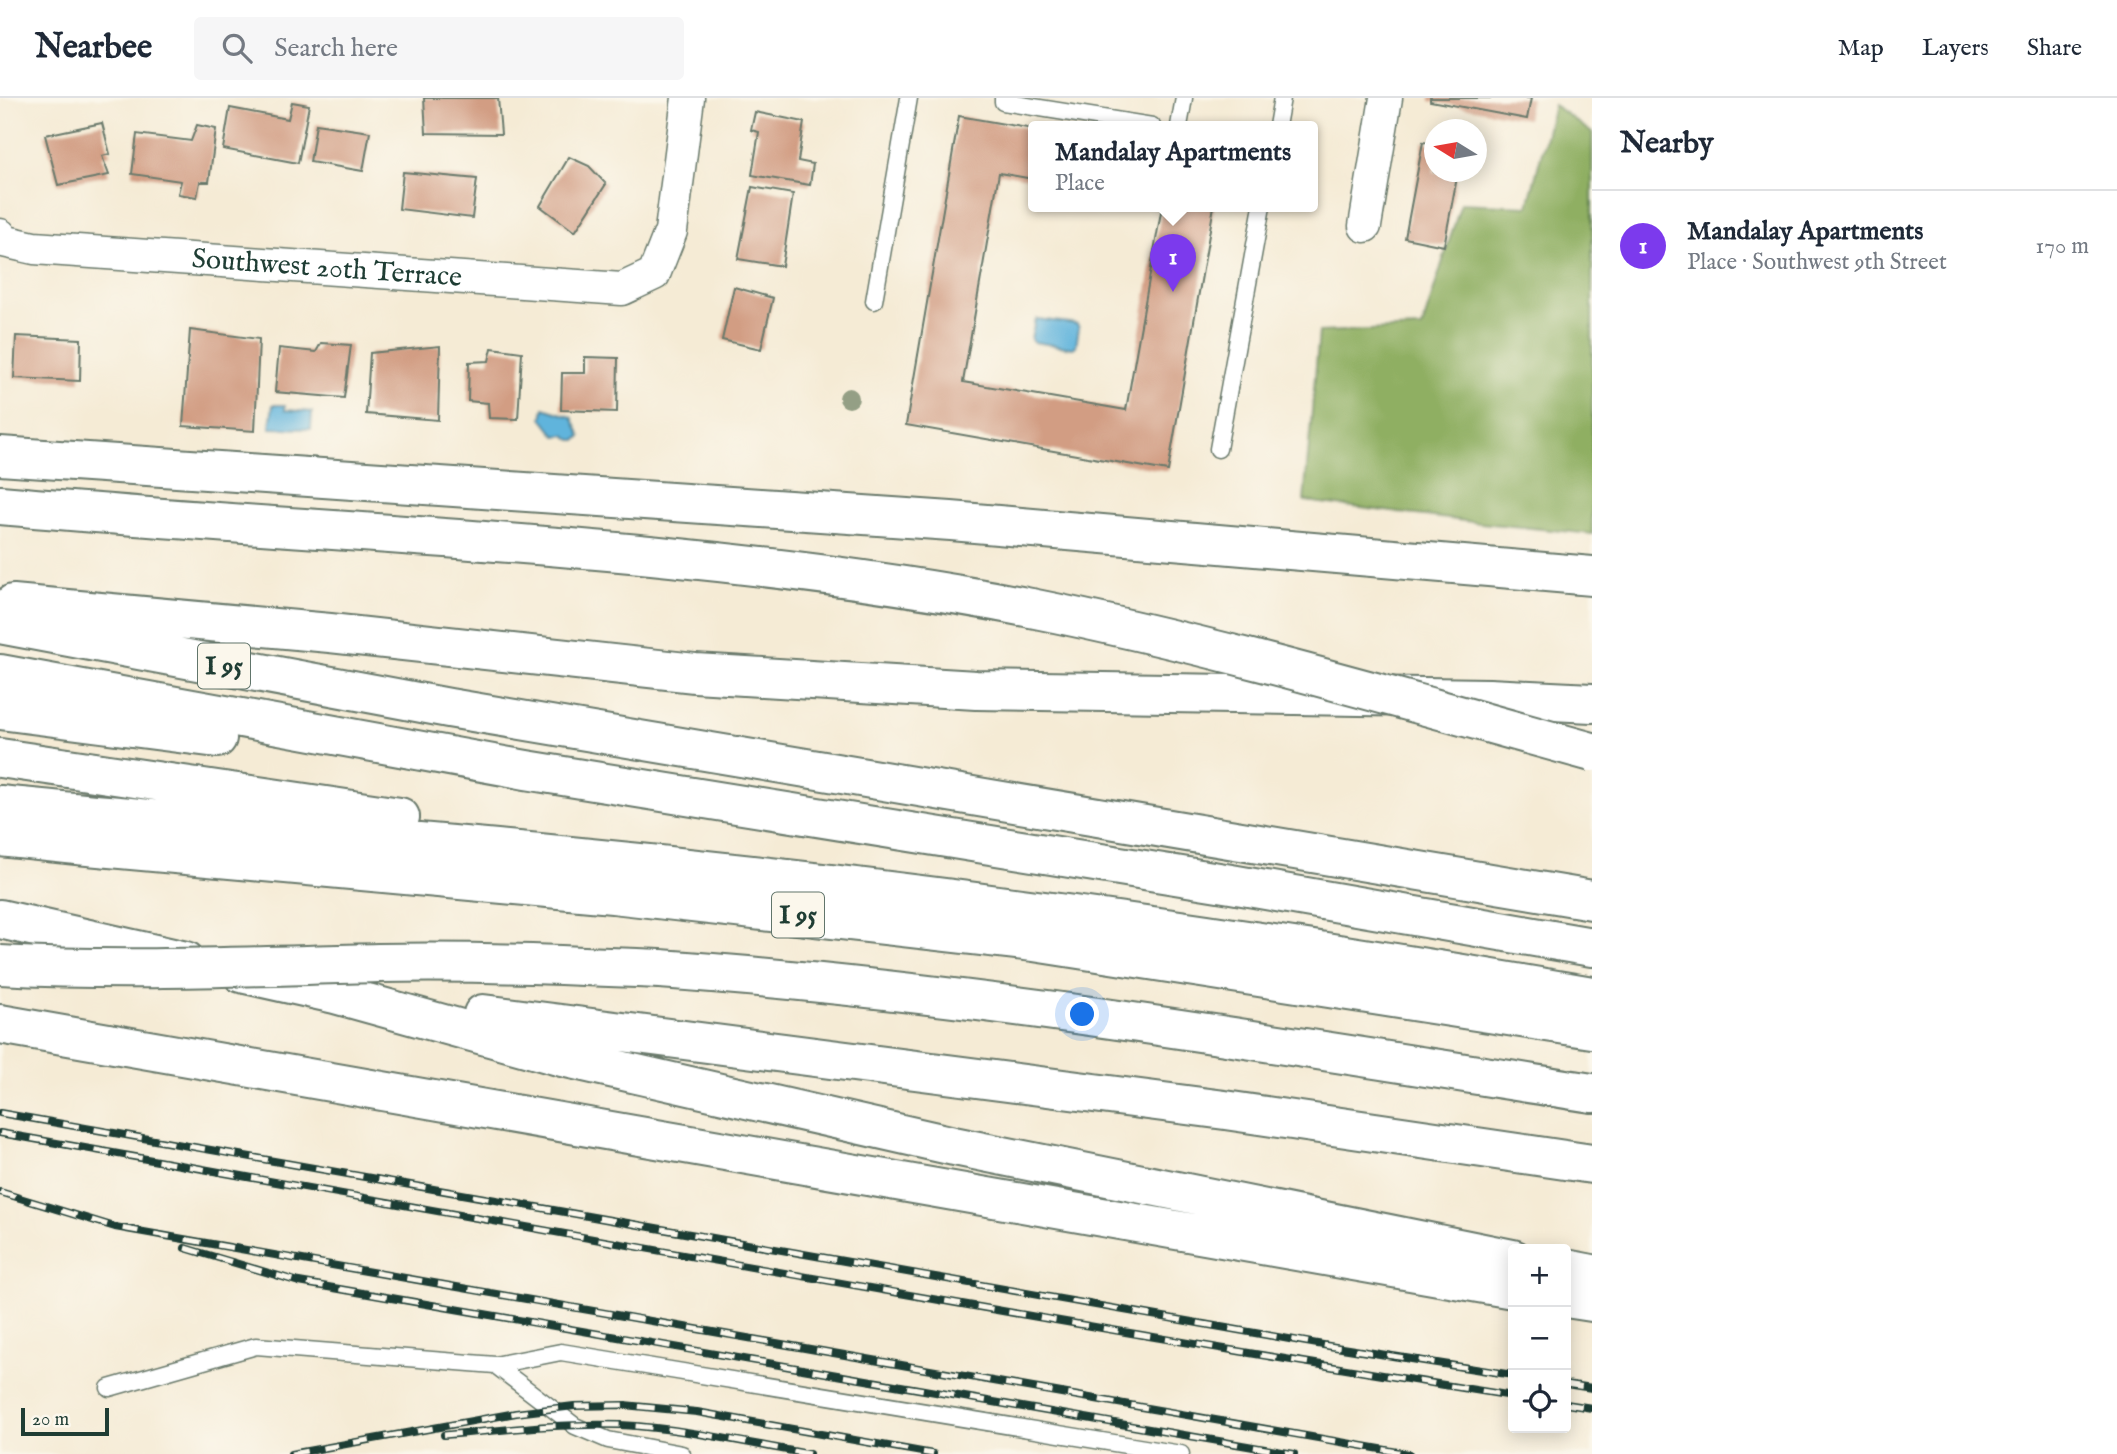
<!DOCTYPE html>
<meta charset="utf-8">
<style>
:root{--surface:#fff;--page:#f6f6f7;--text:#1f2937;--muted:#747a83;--line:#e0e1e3;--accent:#7c3aed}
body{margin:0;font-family:"IM FELL English",serif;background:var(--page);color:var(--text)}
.controls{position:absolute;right:21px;bottom:21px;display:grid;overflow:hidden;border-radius:7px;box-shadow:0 4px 18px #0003}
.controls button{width:63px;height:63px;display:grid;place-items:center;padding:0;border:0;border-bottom:2px solid var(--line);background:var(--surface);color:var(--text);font:35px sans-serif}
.compass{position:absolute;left:1424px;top:21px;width:63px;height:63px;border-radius:50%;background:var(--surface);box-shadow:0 4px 18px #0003;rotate:281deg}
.scale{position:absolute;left:21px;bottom:18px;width:88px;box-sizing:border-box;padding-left:7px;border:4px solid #1f3d34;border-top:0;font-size:19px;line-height:24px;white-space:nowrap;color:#1f3d34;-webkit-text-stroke:5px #fbf7ec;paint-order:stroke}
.you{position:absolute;left:1083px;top:917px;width:24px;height:24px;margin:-18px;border:5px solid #fff;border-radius:50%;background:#1a73e8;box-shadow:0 0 0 10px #1a73e833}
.badge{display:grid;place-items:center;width:46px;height:46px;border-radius:50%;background:var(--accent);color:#fff;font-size:23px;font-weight:700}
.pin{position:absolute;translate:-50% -58px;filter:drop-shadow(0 2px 4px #0008)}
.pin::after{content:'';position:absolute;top:37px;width:24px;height:21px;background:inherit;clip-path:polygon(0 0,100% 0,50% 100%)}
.popup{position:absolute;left:1028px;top:23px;width:290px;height:91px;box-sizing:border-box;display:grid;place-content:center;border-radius:7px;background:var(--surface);filter:drop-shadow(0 2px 5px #0005);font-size:23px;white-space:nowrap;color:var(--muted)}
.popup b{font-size:26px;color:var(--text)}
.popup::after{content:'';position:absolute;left:50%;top:100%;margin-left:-14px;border:14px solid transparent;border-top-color:var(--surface)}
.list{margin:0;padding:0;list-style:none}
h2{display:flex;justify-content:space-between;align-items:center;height:91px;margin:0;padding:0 28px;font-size:30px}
h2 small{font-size:23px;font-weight:400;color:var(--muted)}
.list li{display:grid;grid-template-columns:46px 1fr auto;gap:21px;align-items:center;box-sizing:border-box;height:112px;padding:0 28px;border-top:2px solid var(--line)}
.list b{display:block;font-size:26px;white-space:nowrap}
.list p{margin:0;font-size:23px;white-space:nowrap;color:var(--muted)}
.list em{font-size:23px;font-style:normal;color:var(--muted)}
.icon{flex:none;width:38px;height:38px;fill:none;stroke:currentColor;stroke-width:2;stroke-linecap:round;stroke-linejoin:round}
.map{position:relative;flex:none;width:1592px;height:1356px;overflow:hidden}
header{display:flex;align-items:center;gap:42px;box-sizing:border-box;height:98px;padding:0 35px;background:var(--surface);border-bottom:2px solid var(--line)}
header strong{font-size:33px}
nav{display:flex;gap:38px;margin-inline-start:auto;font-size:24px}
.search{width:490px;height:63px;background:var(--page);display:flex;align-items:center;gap:18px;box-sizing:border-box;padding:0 24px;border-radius:7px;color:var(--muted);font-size:26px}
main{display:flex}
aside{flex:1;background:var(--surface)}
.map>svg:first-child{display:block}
</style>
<header>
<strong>Nearbee</strong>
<div class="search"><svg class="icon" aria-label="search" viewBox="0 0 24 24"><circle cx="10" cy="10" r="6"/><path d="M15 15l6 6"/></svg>Search here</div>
<nav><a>Map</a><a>Layers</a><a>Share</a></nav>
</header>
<main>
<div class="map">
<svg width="1592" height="1356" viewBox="0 0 1592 1356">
<rect width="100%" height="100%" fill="#fbf7ec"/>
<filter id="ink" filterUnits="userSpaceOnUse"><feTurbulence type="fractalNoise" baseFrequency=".0143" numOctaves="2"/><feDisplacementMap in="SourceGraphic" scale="14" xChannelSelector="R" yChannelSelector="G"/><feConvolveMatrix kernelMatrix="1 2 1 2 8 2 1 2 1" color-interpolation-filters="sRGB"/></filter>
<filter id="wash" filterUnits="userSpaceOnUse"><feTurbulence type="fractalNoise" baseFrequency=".00686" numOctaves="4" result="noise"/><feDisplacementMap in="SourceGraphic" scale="28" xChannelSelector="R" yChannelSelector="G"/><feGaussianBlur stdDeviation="1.57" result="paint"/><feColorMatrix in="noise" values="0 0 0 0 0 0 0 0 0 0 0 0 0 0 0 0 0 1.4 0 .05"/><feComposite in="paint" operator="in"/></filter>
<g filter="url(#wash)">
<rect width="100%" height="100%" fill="#f5ebd5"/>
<path fill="#8faf62" stroke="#57764b" stroke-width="2" d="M1554,7L1592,35V436L1481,425L1304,403L1319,234L1422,230L1461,105L1528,108Z"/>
<path fill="#60b4dc" stroke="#407888" stroke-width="2" d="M1037,221L1077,226L1079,230L1076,248L1073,250L1034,244L1031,241L1035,223Z
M273,307H285V312L312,314L311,331L270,330Z
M544,310L572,319L581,338L577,342H572L565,337L556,338L542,320Z"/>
<g id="blocks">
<path fill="#d29d83" d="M424,0H498L501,36L426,35Z
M1430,0H1531L1527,21L1430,3Z
M292,4L309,7L298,65L223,51L230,10L288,21Z
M755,14L804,24L798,63L813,66L810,87L752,77L759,34L751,32Z
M959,18L1033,31V81L999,75L963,284L1126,312L1162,108H1214L1168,373L906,327Z
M102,25L110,56L102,58L109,77L58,87L45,37Z
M316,26L370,34L363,73L310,64Z
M197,27L216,31L209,84H200L197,99L178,96L181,83L132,76L137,36L191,43Z
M1423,44L1434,46V74H1458L1444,148L1405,140Z
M569,59L589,68L606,86L575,134L540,108Z
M403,74L477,81L472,120L399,111Z
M752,89L793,96L782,168L738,161Z
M734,189L773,200L761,251L722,242Z
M190,232L259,241L255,333L183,328Z
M16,238L81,241L80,283L14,280Z
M321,245L351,247L344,300L275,294L279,250L316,254Z
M440,248L438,322L366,316L370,255Z
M492,250L522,254L518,321L489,320L488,305L468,303L469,264L489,263Z
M585,259L618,260L617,314L561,312L562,275H585Z"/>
</g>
</g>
<g filter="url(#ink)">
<use href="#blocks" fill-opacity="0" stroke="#6a7a6c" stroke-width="2"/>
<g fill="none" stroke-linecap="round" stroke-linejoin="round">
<defs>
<path id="service" d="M1003,0V4L1152,28
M1179,28L1184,0
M1277,28L1282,0
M874,203L909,0
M1218,351L1262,108
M495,1267L575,1328L608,1342L682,1356
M109,1290L256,1248L495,1267L561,1254L1181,1356"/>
<g id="minor">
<path d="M1365,128L1386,0"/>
<path id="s1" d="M0,137L3,143L34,150L622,191L654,176L671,133L688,0"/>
</g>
<path id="motorway" d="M0,358L951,423L1592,478
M0,407C344,438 691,444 1031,510
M13,506L330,535L695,575L976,592L1489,600L1592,605
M0,526L449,610L1592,802
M0,576L526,672L1231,786L1592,849
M0,612L217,640
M0,660L400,719
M0,707C190,726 380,739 570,758C912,791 1253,839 1592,898
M0,739L77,747L613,796L1034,844L1592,931
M0,821L186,863
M660,871C973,893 1282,947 1592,995
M241,875L335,896L562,959L954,1048L1513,1161
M483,916L1225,1012L1592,1066
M0,926L1513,1191
M1566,1171L1592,1176
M1566,1200L1592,1204"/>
</defs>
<use href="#service" stroke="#6a7a6c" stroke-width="19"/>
<use href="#minor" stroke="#6a7a6c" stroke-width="35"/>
<use href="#motorway" stroke="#6a7a6c" stroke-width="42"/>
<use href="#service" stroke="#fff" stroke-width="16"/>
<use href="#minor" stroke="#fff" stroke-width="32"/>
<use href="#motorway" stroke="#fff" stroke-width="38"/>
<defs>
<path id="rail" d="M0,1015L1329,1248L1513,1277
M0,1035C504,1124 1008,1218 1513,1298
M0,1094L115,1129L1409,1356
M185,1150L299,1184L1294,1356
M1566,1286L1592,1290
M1566,1306L1592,1310
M444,1337C502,1332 561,1325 620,1327C683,1330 746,1345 809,1356
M291,1356L516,1315L574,1308L624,1307L697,1314L933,1356"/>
</defs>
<use href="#rail" stroke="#1f3d34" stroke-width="8"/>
<use href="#rail" stroke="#fbf7ec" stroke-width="5" stroke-dasharray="16" stroke-linecap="butt"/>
<defs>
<path id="motorway-bridge" d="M1031,510C1220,548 1406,603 1592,654
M0,867C126,874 252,868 378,865C472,863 566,867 660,871"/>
</defs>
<use href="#motorway-bridge" stroke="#6a7a6c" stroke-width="42" stroke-linecap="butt"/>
<use href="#motorway-bridge" stroke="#fff" stroke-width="38"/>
</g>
<circle fill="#949f85" cx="849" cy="300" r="10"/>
</g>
<g text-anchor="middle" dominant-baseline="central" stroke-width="6" stroke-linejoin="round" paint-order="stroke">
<g fill="#fbf7ec" stroke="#61756b" stroke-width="2">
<rect x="198" y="545.5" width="52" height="45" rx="5"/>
<rect x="772" y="794.5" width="52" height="45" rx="5"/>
</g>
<g font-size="26" font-weight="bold" fill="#1f3d34">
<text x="224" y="568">I 95</text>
<text x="798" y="817">I 95</text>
</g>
<g font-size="28" fill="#1f3d34" stroke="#fbf7ec">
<text stroke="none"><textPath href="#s1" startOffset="332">Southwest 20th Terrace</textPath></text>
</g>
</g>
</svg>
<div class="controls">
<button>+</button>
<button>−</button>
<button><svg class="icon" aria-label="locate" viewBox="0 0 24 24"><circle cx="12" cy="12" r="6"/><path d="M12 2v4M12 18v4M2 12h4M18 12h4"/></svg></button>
</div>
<svg class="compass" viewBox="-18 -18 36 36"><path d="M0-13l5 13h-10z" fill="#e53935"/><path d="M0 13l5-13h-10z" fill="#747a83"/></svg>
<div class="scale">20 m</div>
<div class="you"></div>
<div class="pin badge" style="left:1173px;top:194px">1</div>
<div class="popup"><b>Mandalay Apartments</b>Place</div>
</div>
<aside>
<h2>Nearby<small></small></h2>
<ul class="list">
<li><span class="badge">1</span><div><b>Mandalay Apartments</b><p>Place · Southwest 9th Street</p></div><em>170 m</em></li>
</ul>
</aside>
</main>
